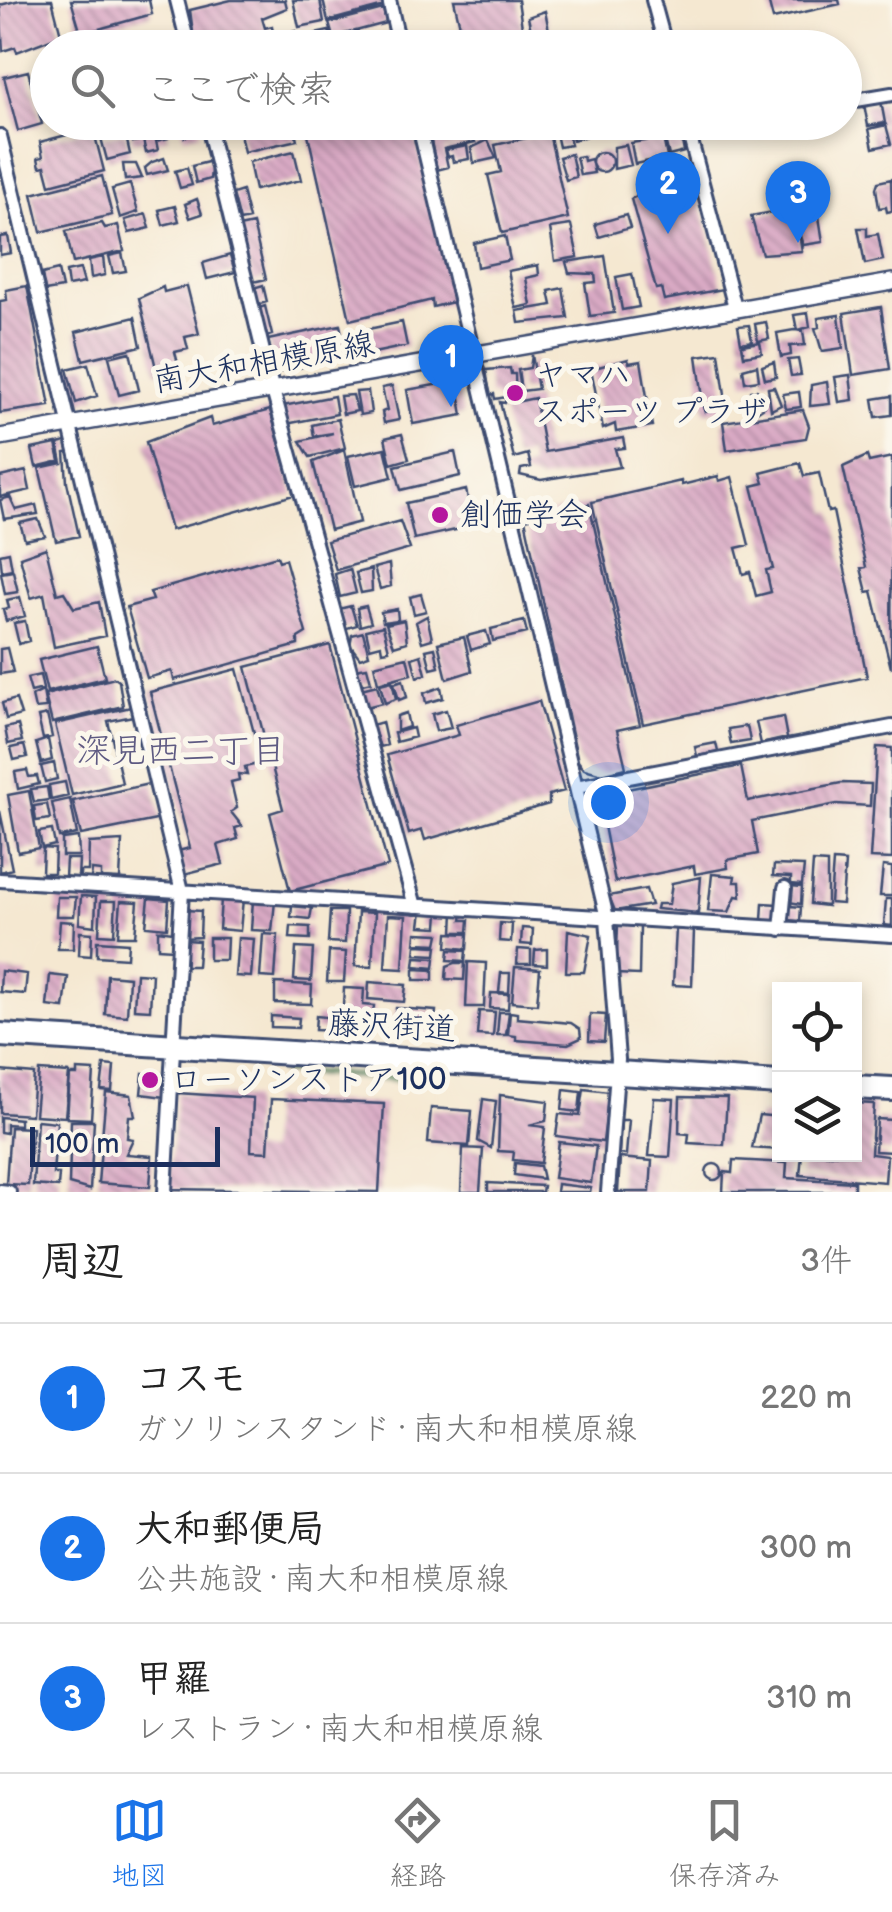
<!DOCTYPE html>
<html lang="ja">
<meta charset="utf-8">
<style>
:root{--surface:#fff;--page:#f6f6f6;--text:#222;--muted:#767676;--line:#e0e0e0;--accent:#1a73e8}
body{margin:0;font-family:"Balsamiq Sans","Klee One",sans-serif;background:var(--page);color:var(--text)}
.controls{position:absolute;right:30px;bottom:30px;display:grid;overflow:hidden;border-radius:0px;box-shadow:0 5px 15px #0003}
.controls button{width:90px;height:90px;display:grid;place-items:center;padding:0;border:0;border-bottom:2px solid var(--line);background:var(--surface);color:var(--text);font:50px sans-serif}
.scale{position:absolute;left:30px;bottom:25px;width:190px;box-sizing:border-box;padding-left:10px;border:5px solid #1b2f5e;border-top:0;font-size:28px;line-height:35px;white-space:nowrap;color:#1b2f5e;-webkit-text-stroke:8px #fbf7ec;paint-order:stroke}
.you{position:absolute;left:608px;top:802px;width:35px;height:35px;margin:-25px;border:8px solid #fff;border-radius:50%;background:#1a73e8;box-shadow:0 0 0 15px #1a73e833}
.badge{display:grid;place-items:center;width:65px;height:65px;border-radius:50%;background:var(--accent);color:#fff;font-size:32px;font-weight:700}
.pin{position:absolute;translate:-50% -82px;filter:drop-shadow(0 2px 5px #0008)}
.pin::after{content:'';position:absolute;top:52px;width:35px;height:30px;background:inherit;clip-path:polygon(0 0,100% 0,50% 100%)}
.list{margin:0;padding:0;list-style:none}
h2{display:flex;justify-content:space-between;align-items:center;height:130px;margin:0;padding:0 40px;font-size:42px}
h2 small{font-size:32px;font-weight:400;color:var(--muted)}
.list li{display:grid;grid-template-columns:65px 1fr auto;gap:30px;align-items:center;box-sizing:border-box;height:150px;padding:0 40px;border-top:2px solid var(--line)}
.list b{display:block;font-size:38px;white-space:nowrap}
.list p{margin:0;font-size:32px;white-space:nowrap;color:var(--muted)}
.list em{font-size:32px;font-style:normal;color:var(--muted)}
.icon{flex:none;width:55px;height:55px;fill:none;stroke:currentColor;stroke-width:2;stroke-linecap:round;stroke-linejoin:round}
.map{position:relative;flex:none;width:892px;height:1192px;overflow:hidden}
.search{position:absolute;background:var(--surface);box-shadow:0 5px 15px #0003;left:30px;right:30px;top:30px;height:110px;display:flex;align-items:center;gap:25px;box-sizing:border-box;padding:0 35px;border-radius:55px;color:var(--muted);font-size:38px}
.sheet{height:580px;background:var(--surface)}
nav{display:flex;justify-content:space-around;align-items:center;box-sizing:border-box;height:140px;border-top:2px solid var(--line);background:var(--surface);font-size:28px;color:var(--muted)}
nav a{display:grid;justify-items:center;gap:5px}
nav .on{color:var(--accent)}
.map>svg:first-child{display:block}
</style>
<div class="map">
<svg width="892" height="1192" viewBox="0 0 892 1192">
<defs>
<pattern id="forest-firs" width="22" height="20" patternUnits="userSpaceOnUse" patternTransform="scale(2.5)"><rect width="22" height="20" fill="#78aa66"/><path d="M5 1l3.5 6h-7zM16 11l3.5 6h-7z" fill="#628b57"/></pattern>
<pattern id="building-back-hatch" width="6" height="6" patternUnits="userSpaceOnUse" patternTransform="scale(2.5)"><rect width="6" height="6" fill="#daaac5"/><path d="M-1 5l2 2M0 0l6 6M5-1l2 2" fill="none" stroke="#b08ba3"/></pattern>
</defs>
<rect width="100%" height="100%" fill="#fbf7ec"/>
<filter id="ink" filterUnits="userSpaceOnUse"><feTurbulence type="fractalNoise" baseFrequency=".01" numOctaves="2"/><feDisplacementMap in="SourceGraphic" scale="20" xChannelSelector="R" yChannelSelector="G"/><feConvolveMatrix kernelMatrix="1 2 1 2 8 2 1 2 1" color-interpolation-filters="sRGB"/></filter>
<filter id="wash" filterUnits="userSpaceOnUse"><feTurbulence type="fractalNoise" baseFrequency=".0048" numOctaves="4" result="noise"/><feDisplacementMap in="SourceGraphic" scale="40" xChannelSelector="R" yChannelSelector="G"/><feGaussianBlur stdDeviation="2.25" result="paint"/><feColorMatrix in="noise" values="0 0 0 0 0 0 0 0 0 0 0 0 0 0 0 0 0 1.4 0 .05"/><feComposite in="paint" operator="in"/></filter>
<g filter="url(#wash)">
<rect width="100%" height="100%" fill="#f5e8d1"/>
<path fill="url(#forest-firs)" stroke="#4a6c62" stroke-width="2.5" d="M280,1069L422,1077V1082L282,1073Z"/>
<g id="blocks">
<path fill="url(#building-back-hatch)" d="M20,0H52L61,35L17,52L15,47L3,51L0,5Z
M71,0H149L152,14L81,34Z
M231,0H285L287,8L262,18L265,28L272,26L275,48H195L190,10Z
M293,0H320L324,22L299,27Z
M323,0H383L384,6L328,21Z
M454,0H518L525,48H465Z
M768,0H839L840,4L773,19Z
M383,9L386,23L333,37L329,23Z
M545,11L551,40L546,41L547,48H535L528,17Z
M296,31L301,37L329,31L331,38L288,48L285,34Z
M28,71L42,124L18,131L4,77Z
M881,101L885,123L868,126L864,104Z
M180,122H198L200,133L184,137Z
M215,122H293L297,140L244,152L238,125L217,130Z
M358,122H412L453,302L433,307L432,300L350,320L308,134Z
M427,122H466L475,142L444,149L448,167L437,170Z
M473,122H546V124L487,138H477Z
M574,122H584L587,136L573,140L570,127Z
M565,123L571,145L559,147L554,125Z
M165,125L168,138L156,141L158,150L146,153L143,140L133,142L131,133Z
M886,125L891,144L873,148L869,129Z
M93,128L104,171L50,185L45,166L40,167L38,158L43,157L40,142Z
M125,132L130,154L107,160L101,138Z
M680,132L684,152L669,156L664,135Z
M549,133L568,218L502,233L488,175L501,172L495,145Z
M663,138L667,157L635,164L631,143Z
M488,140L496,158L474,163L471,148Z
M626,145L631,165L614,169V147Z
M467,146L469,159L453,162L452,156L448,157L446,150Z
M294,151L301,180L255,190L249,162Z
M592 162a10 10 0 1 1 20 0a10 10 0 1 1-20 0Z
M571,154L576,177L566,180L559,157Z
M583,156L584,161L591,159L594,173L580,175L576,157Z
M164,158L168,170L147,175L145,168L152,162Z
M212,161L210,179L196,183L192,166Z
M123,164H136L142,178L125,180Z
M187,168L192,185L180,188L175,171Z
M102,176L112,215L41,232L32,194Z
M891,179L892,211L887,212L886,207L879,208L876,188L878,182Z
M694,181L723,289L664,300L661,288L656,289L631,199L649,190L650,193Z
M130,184L138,212L120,218L112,189Z
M242,191L249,219L240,221L233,194Z
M197,199L202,214L190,218L185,204Z
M817,204L823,242L803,245L799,233L802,251L762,254L751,216Z
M175,206L179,221L163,225L159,210Z
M146,214L150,228L129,233L125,220Z
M626,215L630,228L599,237L595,224Z
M102,223L105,228L118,225L124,251L73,263L66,231Z
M253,224L266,279L253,282L239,227Z
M571,225L578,257L555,261L550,228Z
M858,228H867V236L878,234L883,260L865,264Z
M8,236L11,253L0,255V237Z
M505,236L510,260L477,267L474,243Z
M122,253L126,271L113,273L109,256Z
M230,255L235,272L207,279L203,263Z
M605,256L614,313L590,316L585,283L596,282L595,274L569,273L566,262Z
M103,257L105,275L91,278L89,260Z
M538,265L539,275L526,278L531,305L516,308L508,271Z
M80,269L84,283L68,286L66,272Z
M58,270L62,288L45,291L42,274Z
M632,274L639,307L622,310L616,277Z
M263,285L267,302L257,305L253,288Z
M27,286L50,406L0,413V301L7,300L6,290Z
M187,286L199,334L185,337L188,349L175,352L179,367L157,372L139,298L163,287L164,292Z
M563,288L568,318L519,323L517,311L552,305L549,291Z
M265,306L272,335L263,338L256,309Z
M881,307L890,369L853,375L844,313Z
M808,313L810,327L797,330L794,315Z
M839,315L843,348L822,351L815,328L819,327L818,318Z
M135,317L141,346L83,360L76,332Z
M402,322L407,346L359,356L354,332Z
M766,322L769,339L758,341L755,324Z
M340,325L347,357L275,373L268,340Z
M749,325L752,341L741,343L738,326Z
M794,330L803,331L805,345L790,346L791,355L781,357L777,333Z
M760,342L762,353L744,356L742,345Z
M130,352L139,390L119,395L109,357Z
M719,353L727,408L705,412L697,356Z
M532,355L538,389L521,391L518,370L530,368Z
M628,359L629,363L641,361L652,426L616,432L615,424L603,429L591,369Z
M798,359L801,375L791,376L788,360Z
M774,362L776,377L765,379L762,366Z
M88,364L97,396L76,403L67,369Z
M757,365L759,380L745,382L743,369Z
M510,368L511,374H515L516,402L535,398L545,452L623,438L625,448L615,449L620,467L541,480L520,475L521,469L531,467L528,454L514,458L500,402L505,403L506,397L495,399L494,394L490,395L486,370Z
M850,375L853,400L839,402L835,377Z
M457,381L463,415L413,424L407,390Z
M827,382L830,404L810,406L811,385Z
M392,386L399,420L384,423L382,412L387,410L382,388Z
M774,387L781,405L771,410L768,388Z
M757,390L764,407L755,413L750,401L751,391Z
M368,391L371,413L360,415L356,392Z
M799,392L801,407L786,409L783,394Z
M353,395L357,411L343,414L340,396Z
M334,396L337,414L286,424L283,406Z
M892,396V415L876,417L873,399Z
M270,410L294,495L171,530L146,442L210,418L212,426Z
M803,410L809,426L806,438L727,450L723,422Z
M338,419L345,448L310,457L300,441L333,433L314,436L312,425Z
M402,434L409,459L391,464L385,438Z
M70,441L72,452L65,453L67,482L79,536L56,541L39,468L62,463L58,444Z
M56,444L60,461L36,467L32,449Z
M385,448L392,477L355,486L348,456Z
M344,450L360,522L330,530L313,462Z
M455,452L460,476L401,490L395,466Z
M867,456L869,462L892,457L891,668L872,591L867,592L861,568L866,567L843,467Z
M800,463L804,476L819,473L828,512L833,511L867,677L643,724L592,502L681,481L682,485L718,476L719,481L732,477L749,545L736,548L743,574L750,572L756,596L771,592L766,570L773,569L752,486L764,483L761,473Z
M26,471L30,490L0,497V477Z
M466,490L474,526L414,539L406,503Z
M10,497L16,510L36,505L38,514L4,519L0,500Z
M589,504L640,725L617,730L626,768L602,774L584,769L578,761L525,519Z
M38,519L45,536L25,540L20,523Z
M400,521L410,549L336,570L327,541Z
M46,548L57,594L64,592L74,608L99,602L105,636L54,647L44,594L31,598L20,557Z
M9,552L12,569L2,571L0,554Z
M277,556L279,561L285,559L306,633L298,638V645L174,680L172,671L147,678L127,607L153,600L150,592Z
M389,564L391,586L380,589L374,568Z
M350,569L356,593L340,597L335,574Z
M371,569L372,591L361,593L356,573Z
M13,571L18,592L5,594L1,573Z
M421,594L426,611L414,614L410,597Z
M20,597L25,616L6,621L3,609L9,608L7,600Z
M351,606L357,625L344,629L339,609Z
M366,606L371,623L360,626L357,608Z
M397,609L398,620L383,622L381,612Z
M427,616L432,639L422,642L416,622Z
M404,620L407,642L394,646L386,624Z
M25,621L29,641L19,644L14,623Z
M524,621L527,633L493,641L491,629Z
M383,626L389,650L382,651L381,645L370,648L366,630Z
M486,631L490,644L471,650L467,636Z
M363,632L369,655L360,658L350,645L352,635Z
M464,637L472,671L447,679L438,643Z
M330,645L388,866L290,891L270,813L283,809L246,667Z
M97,646L105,678L47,692L39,660Z
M7,648L13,672L0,674V649Z
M435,648L439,667L431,669L426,650Z
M421,655L426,674L417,677L412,658Z
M407,657L411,674L378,683L374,665Z
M367,667L371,682L358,685L355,669Z
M237,669L262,763L245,767L247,775L238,774L239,780L231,782L237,808L231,812L242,826L235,828L238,839L218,845L223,864L184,874L178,851L190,848L150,692Z
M40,675L43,689L31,692L27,678Z
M115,678L119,681L123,706L52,723L45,695Z
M403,680L407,697L399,700L394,683Z
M392,681L396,699L385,703L380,684Z
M377,685L382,703L366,707L361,689Z
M441,687L443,698L426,703L424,693Z
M43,691L46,708L35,709L32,696Z
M16,699L21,715L6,719L2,703Z
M539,701L564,791L549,795V804L425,840L422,830L409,834L387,755L459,735L456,725Z
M131,707L133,716L108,721L122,783L72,795L55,724Z
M446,710L451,728L436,731L432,714Z
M406,713L409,727L397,731V716Z
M47,715L52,737L43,739L38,717Z
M783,717L787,738L761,744L756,722Z
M382,722L387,745L380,747L372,725Z
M18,725L22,741L8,744L5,728Z
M747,726L750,741L731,744L728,729Z
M413,728L415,737L396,742L394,733Z
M48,739L52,760L41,763L36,743Z
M716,743L718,752L697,756L695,747Z
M24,745L27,757L14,760L11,748Z
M877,747L892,748V859L870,858Z
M54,763L57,779L45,782L41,766Z
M741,766L748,801L841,783L871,784L870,806L837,804L752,821L758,854L727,860L728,868L695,874L694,866L615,882L598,795Z
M27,770L29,777L37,776L39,784L18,789L15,772Z
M65,782L68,796L51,800L49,785Z
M153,783L161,819L81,835L73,801Z
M47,787L49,800L34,802L31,789Z
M29,791L39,848L18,852L8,795Z
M70,799L77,834L59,837L52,803Z
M47,804L50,819L36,821L34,806Z
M0,811L12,869L0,872Z
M52,830L55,845L42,848L39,832Z
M78,837L79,856H62V839Z
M122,841L120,879L101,878V871L92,870L91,879L80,878V871H88L89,843Z
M43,848L55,849L54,873H42Z
M66,859H79L78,878L65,877Z
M833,861L845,862L842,904L830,903Z
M813,862L827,863V906L810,904Z
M774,865L804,866L802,885L791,884V877L773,876Z
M883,866L892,867V896H880Z
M712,874L735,876L734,882H740L741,897L736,896L729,912L708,911Z
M701,877L698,913L656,909L657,904H669L672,883Z
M790,886L802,887L801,904L789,902Z
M646,889L651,905L615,911L609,896Z
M81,896L96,897L95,926L79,924Z
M57,897H76L74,916H56Z
M149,898L169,900L167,928L146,926Z
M221,899H243L240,931L219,929Z
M886,899H892V926L884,925Z
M253,900L275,901L272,931L251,930Z
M101,901H116L114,935L99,934Z
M121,901L138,902L135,936H118Z
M763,903L777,904L776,921L762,920Z
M292,906L312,908L310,919L291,917Z
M790,906L801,907L800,921L788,920Z
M186,910L201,911L200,937L184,938Z
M422,910L439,912L438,927L420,926Z
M330,911H346L345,943L328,942Z
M358,912L375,913L372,967L355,966Z
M454,912L463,913L462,920H469L468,932H453Z
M388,915L406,916L403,969L385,968Z
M60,921L74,922L73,949H58Z
M500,923L512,924L511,942L499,941Z
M618,925L640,927L639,975L616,974Z
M291,926L310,927V939L290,938Z
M522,928L533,929L532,945L521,944Z
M676,929L694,930L692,986L673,985Z
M158,930L173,932L172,949L158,948Z
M568,930L591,935L584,972H566Z
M80,932L92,933L91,956L79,955Z
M416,933L439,934L437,944L415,943Z
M448,933L468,934L467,949L447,947Z
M263,934L278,935L275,978L260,977Z
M209,938H227L226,960H209Z
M238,938L254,939L251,977L235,976Z
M185,940L199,941L197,966H185Z
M97,941L128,943L127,958L97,956Z
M416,945L437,946L436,955L415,954Z
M296,948L313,949L311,981L294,980Z
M518,949L531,950V964H517Z
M547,949V965L534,964L535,950Z
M449,950L466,951L465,961L448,960Z
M329,951L346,952L344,982H327Z
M415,957L435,958L434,968L414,966Z
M468,962L486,963L484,1007H466Z
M455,963H465L464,980L446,979L447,966Z
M515,967L540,969L537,1004L512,1002Z
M414,969L433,970V980H414Z
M1,971L27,974L25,994L0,992Z
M136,973L152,974L150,1010L134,1009Z
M501,973H510L509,993L499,992Z
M50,975L68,977L64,1008L47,1006Z
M107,975L129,977L127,1016L105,1014Z
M369,982L406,985L404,1002L368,999Z
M275,983L312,985L311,1004L275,1003Z
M344,988L364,989L363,1005L374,1006L372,1025L342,1023Z
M491,993L509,994L508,1009L490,1008Z
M396,1008L436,1011L433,1038L393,1035Z
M479,1011L495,1012L493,1036L477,1035Z
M499,1012H509L506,1035H497Z
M510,1012L517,1013V1018L571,1023L580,1029L581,1038L568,1044L516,1040V1036L508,1035Z
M590,1014L606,1015L604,1042L589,1041Z
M271,1016L299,1018L298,1028L271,1027Z
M316,1016L336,1018L335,1031L315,1030Z
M104,1065L114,1066L112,1091L101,1090Z
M77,1070L94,1071L91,1119L67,1118L70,1075H77Z
M0,1071L34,1074L31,1115L0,1113Z
M39,1071L69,1073L65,1117L35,1115Z
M143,1073L167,1076L165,1097L141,1094Z
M584,1089L609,1092L603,1142L556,1136L559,1114L580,1116Z
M564,1090L581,1092L579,1112L562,1110Z
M106,1092L131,1095L135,1116H129L127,1138L133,1139L126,1154L152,1156L150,1187L98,1183Z
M177,1093L253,1098L251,1151L268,1152L271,1099L384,1104L379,1192L168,1189Z
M500,1095L548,1101L546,1121L529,1125L545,1127L541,1163L513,1160L514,1152L498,1151Z
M680,1097L727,1098L724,1145L688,1143L689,1134L679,1133Z
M654,1098L674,1099L670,1157L649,1156Z
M483,1099L496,1101L491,1148L478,1141Z
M854,1103L874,1104L871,1154L887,1156L885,1182L800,1175L802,1154H854Z
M431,1108L472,1111L469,1146L428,1143Z
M759,1115L780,1117V1150L752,1148Z
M0,1117L20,1119V1125L6,1124V1133L0,1132Z
M877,1119L892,1120V1152L875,1151Z
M37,1120L57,1122L53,1174H59L58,1187L33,1185Z
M621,1120H629L626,1155L619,1154Z
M71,1121H94L90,1190L69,1184Z
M10,1127L32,1128L28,1185L6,1184Z
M559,1142L596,1146L591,1183L554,1178Z
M463,1148L483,1149L480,1192H461Z
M620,1158L652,1161L650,1192H618Z
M733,1160L787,1163L786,1178L854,1182V1192H723L724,1172L732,1173Z
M515,1163L540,1166L543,1179L514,1175Z
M706 1172a8 8 0 1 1 16 0a8 8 0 1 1-16 0Z
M488,1183L543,1186L542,1192H488Z
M557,1184L591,1188L590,1192H556Z"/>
</g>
</g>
<g filter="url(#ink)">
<use href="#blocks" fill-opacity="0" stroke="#3c4b6f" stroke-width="2.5"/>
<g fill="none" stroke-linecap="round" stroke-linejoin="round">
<defs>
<path id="minor" d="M177,0L189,48
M389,0L400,48
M653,0L666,48
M844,102L892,94
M207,122L269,376L415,906
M418,122L607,918L618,1059L608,1192
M686,122L735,308
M688,131L734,122
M0,136L182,891L165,1192
M576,787L892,727
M0,880L892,935
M781,929L785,888
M0,1191L9,1192"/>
<path id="tertiary" d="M0,437L892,282"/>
<path id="trunk" d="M0,1035L780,1083
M854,1087L892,1089"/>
</defs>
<use href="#minor" stroke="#3c4b6f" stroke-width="18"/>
<use href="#tertiary" stroke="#3c4b6f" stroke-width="20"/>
<use href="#trunk" stroke="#3c4b6f" stroke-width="28"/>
<use href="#minor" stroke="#fff" stroke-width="12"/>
<use href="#tertiary" stroke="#fff" stroke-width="15"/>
<use href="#trunk" stroke="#fff" stroke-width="22"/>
</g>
</g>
<g fill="#b5179e" stroke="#fbf7ec" stroke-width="4">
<circle cx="515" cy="393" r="10"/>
<circle cx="440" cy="515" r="10"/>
<circle cx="150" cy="1080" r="10"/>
</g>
<g text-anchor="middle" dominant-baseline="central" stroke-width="10" stroke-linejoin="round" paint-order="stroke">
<g font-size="32" fill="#1b2f5e" stroke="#fbf7ec">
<text transform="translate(264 363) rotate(-10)">南大和相模原線</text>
<text transform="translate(392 1027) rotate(3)">藤沢街道</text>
</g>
<g font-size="32" fill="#1b2f5e" stroke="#fbf7ec" text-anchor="start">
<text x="535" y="375">ヤマハ<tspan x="535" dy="37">スポーツ プラザ</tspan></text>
<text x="460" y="515">創価学会</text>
<text x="170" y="1080">ローソンストア100</text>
</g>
<g font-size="35" fill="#5e5a82" stroke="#fbf7ec">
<text x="181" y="751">深見西二丁目</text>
</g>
</g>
</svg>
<div class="controls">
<button><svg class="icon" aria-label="locate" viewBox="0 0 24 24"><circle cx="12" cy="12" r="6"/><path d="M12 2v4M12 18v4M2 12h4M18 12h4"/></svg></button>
<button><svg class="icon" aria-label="layers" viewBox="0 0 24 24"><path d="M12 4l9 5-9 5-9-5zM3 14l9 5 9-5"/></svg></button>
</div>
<div class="scale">100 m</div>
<div class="you"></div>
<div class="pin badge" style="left:451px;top:407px">1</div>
<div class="pin badge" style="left:668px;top:234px">2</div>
<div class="pin badge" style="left:798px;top:243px">3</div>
<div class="search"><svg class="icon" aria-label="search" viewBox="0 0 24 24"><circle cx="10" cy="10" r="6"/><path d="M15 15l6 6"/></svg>ここで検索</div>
</div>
<section class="sheet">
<h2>周辺<small>3件</small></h2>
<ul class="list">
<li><span class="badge">1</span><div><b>コスモ</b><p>ガソリンスタンド · 南大和相模原線</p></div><em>220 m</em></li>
<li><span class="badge">2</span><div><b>大和郵便局</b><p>公共施設 · 南大和相模原線</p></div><em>300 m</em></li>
<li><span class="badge">3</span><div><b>甲羅</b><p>レストラン · 南大和相模原線</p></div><em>310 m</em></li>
</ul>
</section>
<nav>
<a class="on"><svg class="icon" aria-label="map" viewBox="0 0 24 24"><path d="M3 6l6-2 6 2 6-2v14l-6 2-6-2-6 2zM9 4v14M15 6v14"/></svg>地図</a>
<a><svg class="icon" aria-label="directions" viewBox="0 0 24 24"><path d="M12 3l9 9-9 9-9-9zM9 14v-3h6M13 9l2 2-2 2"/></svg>経路</a>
<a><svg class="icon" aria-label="saved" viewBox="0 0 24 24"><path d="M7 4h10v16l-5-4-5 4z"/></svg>保存済み</a>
</nav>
